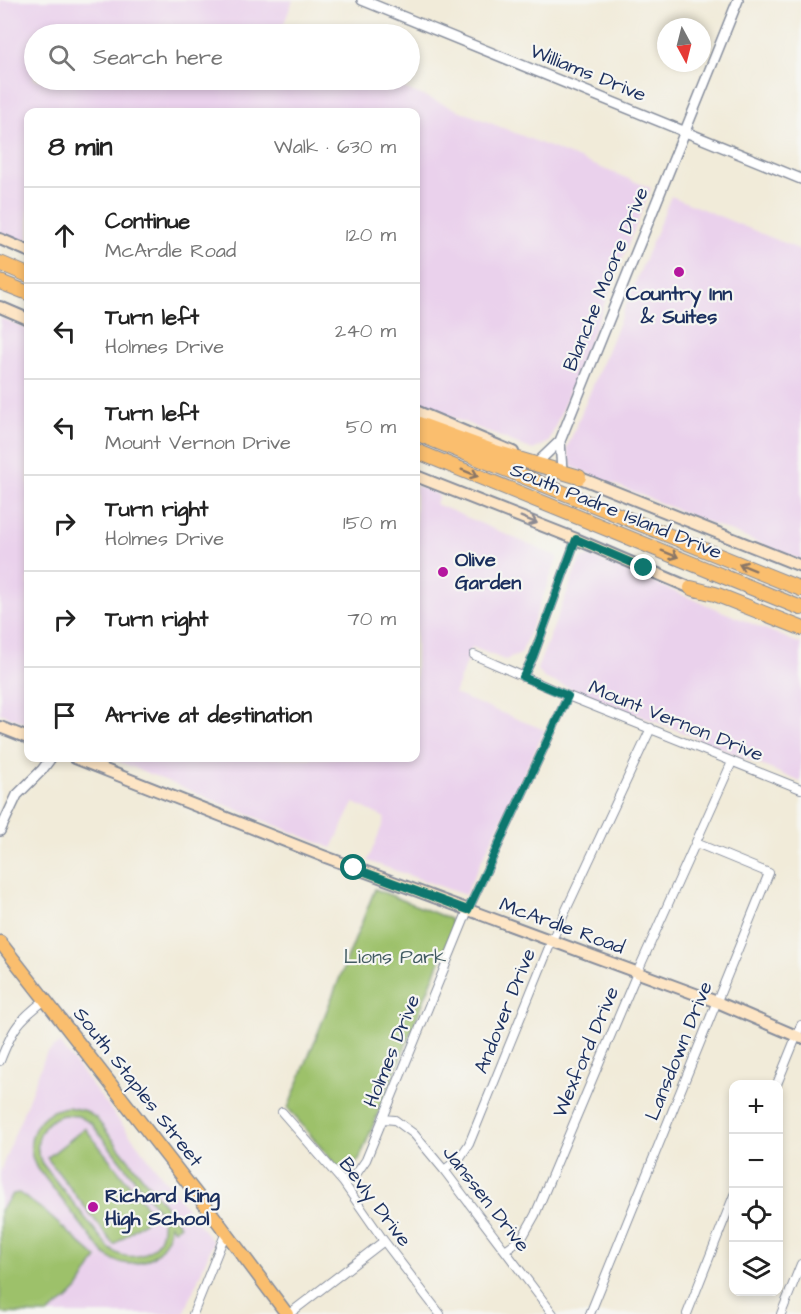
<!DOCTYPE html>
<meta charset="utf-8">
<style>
:root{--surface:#fff;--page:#f6f6f6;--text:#222;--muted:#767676;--line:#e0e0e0}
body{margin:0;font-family:"Architects Daughter",sans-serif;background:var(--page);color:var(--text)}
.controls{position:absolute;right:18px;bottom:18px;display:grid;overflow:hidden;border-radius:12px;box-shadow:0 3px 9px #0003}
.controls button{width:54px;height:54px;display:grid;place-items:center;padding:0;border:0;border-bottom:2px solid var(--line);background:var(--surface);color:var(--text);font:30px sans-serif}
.compass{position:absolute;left:657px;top:18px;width:54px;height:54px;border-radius:50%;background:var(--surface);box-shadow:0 3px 9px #0003;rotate:173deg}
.stop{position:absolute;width:18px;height:18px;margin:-14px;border:4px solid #0f766e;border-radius:50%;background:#fff}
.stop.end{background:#0f766e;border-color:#fff;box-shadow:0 2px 6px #0008}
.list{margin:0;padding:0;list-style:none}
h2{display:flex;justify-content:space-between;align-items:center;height:78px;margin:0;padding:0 24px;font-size:26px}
h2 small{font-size:20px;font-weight:400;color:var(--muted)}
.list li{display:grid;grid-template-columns:39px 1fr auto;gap:18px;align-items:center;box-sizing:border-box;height:96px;padding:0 24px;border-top:2px solid var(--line)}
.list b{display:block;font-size:22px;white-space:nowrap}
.list p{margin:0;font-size:20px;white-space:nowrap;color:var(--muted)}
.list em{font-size:20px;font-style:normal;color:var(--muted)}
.icon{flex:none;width:33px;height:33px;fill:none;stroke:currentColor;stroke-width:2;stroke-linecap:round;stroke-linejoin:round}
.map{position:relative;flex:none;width:801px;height:1314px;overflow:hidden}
.search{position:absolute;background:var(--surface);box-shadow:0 3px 9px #0003;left:24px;top:24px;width:396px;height:66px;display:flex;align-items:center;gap:15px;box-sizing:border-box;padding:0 21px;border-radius:33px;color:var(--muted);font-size:22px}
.panel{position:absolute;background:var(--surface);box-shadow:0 3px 9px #0003;left:24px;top:108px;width:396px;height:654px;border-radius:12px}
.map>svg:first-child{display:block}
</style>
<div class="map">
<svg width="801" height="1314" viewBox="0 0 801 1314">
<rect width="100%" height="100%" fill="#f6f6f2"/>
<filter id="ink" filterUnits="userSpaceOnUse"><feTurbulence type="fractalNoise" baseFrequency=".0167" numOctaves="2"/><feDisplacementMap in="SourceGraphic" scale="12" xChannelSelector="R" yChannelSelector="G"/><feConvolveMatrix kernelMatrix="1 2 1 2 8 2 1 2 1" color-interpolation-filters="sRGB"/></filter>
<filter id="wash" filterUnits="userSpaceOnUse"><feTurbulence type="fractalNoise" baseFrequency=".008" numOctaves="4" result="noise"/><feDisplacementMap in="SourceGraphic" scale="24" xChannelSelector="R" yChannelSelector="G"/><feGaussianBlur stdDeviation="1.35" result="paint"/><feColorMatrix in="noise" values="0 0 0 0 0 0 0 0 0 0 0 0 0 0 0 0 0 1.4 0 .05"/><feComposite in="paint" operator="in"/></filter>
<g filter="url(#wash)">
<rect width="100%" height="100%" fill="#f1ebd9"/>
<path fill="#ead1ec" d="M0,0H293L280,34H34V80H384L651,188L549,442L533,450L416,403V112H28V247L0,233Z
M671,196L801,250V560L572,467L567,448Z
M0,318L28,329V724L0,713Z
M416,485L439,495L436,504L558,557L521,654L505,660L472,647L454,694L545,730L465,895L368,861L385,818L354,803L332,848L110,758H416Z
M589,556L801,644V782L702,740L544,678L537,669L580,559Z
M59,1043L213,1242L184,1314H0V1172L46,1054Z"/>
<path fill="#9dc16b" stroke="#5c7864" stroke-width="1.5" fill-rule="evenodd" d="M375,889L450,919L453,929L359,1160L349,1169L342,1171L337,1167L288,1108Z
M68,1107L86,1111L96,1118L180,1225L174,1230L170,1225C167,1260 130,1275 104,1254L35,1165C23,1138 38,1110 68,1107ZM63,1115L78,1116L91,1123L159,1211C173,1244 137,1271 109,1248L41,1162C32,1141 42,1121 63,1115Z
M85,1128L153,1215L114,1245L47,1158Z
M19,1193L43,1210L97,1258L78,1289L67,1300L47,1314L0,1313V1210L13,1194Z"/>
</g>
<g filter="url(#ink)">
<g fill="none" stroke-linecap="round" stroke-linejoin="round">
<defs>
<path id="minor" d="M474,655L568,696L801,789
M523,677L533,657L576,539
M0,1061C13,1028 18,1021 45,1000
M777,1084L801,1025
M282,1112L343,1182L384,1241L440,1314
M383,1119L395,1120L414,1134L444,1170L553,1314
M444,1170L459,1159L469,1144L552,940L651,728
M343,1182L357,1173L366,1160L468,910L568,696
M505,1250L522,1238L535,1215L637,973L732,762
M193,1314L226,1232
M289,1314L384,1241
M590,1314L769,873L696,843
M687,1314L734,1195
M781,1314L801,1264"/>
<path id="tertiary" d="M362,0L801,179
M560,441L562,470
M538,462L560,441L738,0
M0,831L17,795L42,770L51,758"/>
<path id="secondary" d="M0,239L28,251
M0,307L28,319
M416,411L513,452
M573,475L801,566
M416,476L576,539L698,591
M0,727L28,738
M75,758L323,856L717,1002L801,1038"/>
<path id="primary" d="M0,942L212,1214L287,1314"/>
<path id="motorway" d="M0,263L28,275
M0,282L28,293
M416,423L495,452L579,477
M416,433L801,589
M416,451L801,608
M691,588L715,594L801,628"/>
</defs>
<use href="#minor" stroke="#868d9c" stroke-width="10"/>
<use href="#tertiary" stroke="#868d9c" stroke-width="12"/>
<use href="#secondary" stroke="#868d9c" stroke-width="14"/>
<use href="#primary" stroke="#868d9c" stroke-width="15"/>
<use href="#motorway" stroke="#868d9c" stroke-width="16"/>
<use href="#minor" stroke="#fff" stroke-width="8"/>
<use href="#tertiary" stroke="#fff" stroke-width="9"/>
<use href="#secondary" stroke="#fde5c5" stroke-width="10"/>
<use href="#primary" stroke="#fabe6e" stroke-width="12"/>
<use href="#motorway" stroke="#fabe6e" stroke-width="14"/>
</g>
<defs><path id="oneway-shaft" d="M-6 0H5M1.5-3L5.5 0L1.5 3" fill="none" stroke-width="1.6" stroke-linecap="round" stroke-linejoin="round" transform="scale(1.5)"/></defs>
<g stroke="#8a7666">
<use href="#oneway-shaft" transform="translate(470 473) rotate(22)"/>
<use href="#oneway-shaft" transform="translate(670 554) rotate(22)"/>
<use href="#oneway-shaft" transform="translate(747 567) rotate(-158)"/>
</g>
<use stroke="#8c8a92" href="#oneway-shaft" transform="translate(529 520) rotate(22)"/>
</g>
<g fill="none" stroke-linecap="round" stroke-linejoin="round" filter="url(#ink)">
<path stroke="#0f766e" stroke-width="8" d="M354,868L468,910L568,696L523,677L533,657L576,539L644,568"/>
</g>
<g fill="#b5179e" stroke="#f6f6f2" stroke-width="2">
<circle cx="679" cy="272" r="6"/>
<circle cx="443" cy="572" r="6"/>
<circle cx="93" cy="1207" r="6"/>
</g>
<g text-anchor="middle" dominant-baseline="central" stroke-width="4.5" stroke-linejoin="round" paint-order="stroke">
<g font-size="20" fill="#1b2f5e" stroke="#f6f6f2">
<text transform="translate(588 73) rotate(22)">Williams Drive</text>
<text transform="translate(606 279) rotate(-68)">Blanche Moore Drive</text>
<text transform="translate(616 511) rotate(22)">South Padre Island Drive</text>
<text transform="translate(676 721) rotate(22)">Mount Vernon Drive</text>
<text transform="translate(562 926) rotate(20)">McArdle Road</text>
<text transform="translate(505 1011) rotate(-68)">Andover Drive</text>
<text transform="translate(392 1051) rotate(-68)">Holmes Drive</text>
<text transform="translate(679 1051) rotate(-68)">Lansdown Drive</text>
<text transform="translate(586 1052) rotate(-67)">Wexford Drive</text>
<text transform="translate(138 1087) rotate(52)">South Staples Street</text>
<text transform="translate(486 1199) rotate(52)">Janssen Drive</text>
<text transform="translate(375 1202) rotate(53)">Bevly Drive</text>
</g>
<g font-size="20" font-weight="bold" fill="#1b2f5e" stroke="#f6f6f2" text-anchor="start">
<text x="679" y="294" text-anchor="middle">Country Inn<tspan x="679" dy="23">&amp; Suites</tspan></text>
<text x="455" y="560">Olive<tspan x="455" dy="23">Garden</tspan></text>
<text x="105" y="1196">Richard King<tspan x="105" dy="23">High School</tspan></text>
</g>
<g font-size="20" fill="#425b62" stroke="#f6f6f2">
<text x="395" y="957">Lions Park</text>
</g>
</g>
</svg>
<div class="controls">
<button>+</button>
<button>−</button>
<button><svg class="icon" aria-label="locate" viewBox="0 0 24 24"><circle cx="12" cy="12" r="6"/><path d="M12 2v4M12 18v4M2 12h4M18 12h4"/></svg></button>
<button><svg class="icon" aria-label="layers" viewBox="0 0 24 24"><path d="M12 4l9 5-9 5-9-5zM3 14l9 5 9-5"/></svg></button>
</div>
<svg class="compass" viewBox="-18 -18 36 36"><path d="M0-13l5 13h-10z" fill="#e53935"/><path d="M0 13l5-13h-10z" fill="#767676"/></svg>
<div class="stop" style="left:354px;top:868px"></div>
<div class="stop end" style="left:644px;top:568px"></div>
<div class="search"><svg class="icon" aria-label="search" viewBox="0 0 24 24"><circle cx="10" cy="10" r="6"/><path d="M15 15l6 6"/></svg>Search here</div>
<section class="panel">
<h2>8 min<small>Walk · 630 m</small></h2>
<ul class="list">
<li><svg class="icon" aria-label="ahead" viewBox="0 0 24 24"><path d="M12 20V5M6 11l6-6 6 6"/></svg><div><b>Continue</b><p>McArdle Road</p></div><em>120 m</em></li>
<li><svg class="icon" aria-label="left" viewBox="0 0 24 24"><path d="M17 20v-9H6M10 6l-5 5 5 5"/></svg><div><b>Turn left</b><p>Holmes Drive</p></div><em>240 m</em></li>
<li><svg class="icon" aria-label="left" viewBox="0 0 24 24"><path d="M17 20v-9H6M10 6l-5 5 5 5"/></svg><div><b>Turn left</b><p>Mount Vernon Drive</p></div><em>50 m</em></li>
<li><svg class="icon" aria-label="right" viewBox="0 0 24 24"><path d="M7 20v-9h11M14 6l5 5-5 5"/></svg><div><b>Turn right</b><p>Holmes Drive</p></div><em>150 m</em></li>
<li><svg class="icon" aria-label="right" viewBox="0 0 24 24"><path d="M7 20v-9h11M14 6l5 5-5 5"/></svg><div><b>Turn right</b></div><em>70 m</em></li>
<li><svg class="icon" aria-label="arrive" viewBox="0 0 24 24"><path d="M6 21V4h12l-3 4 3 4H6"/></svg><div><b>Arrive at destination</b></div></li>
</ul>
</section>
</div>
